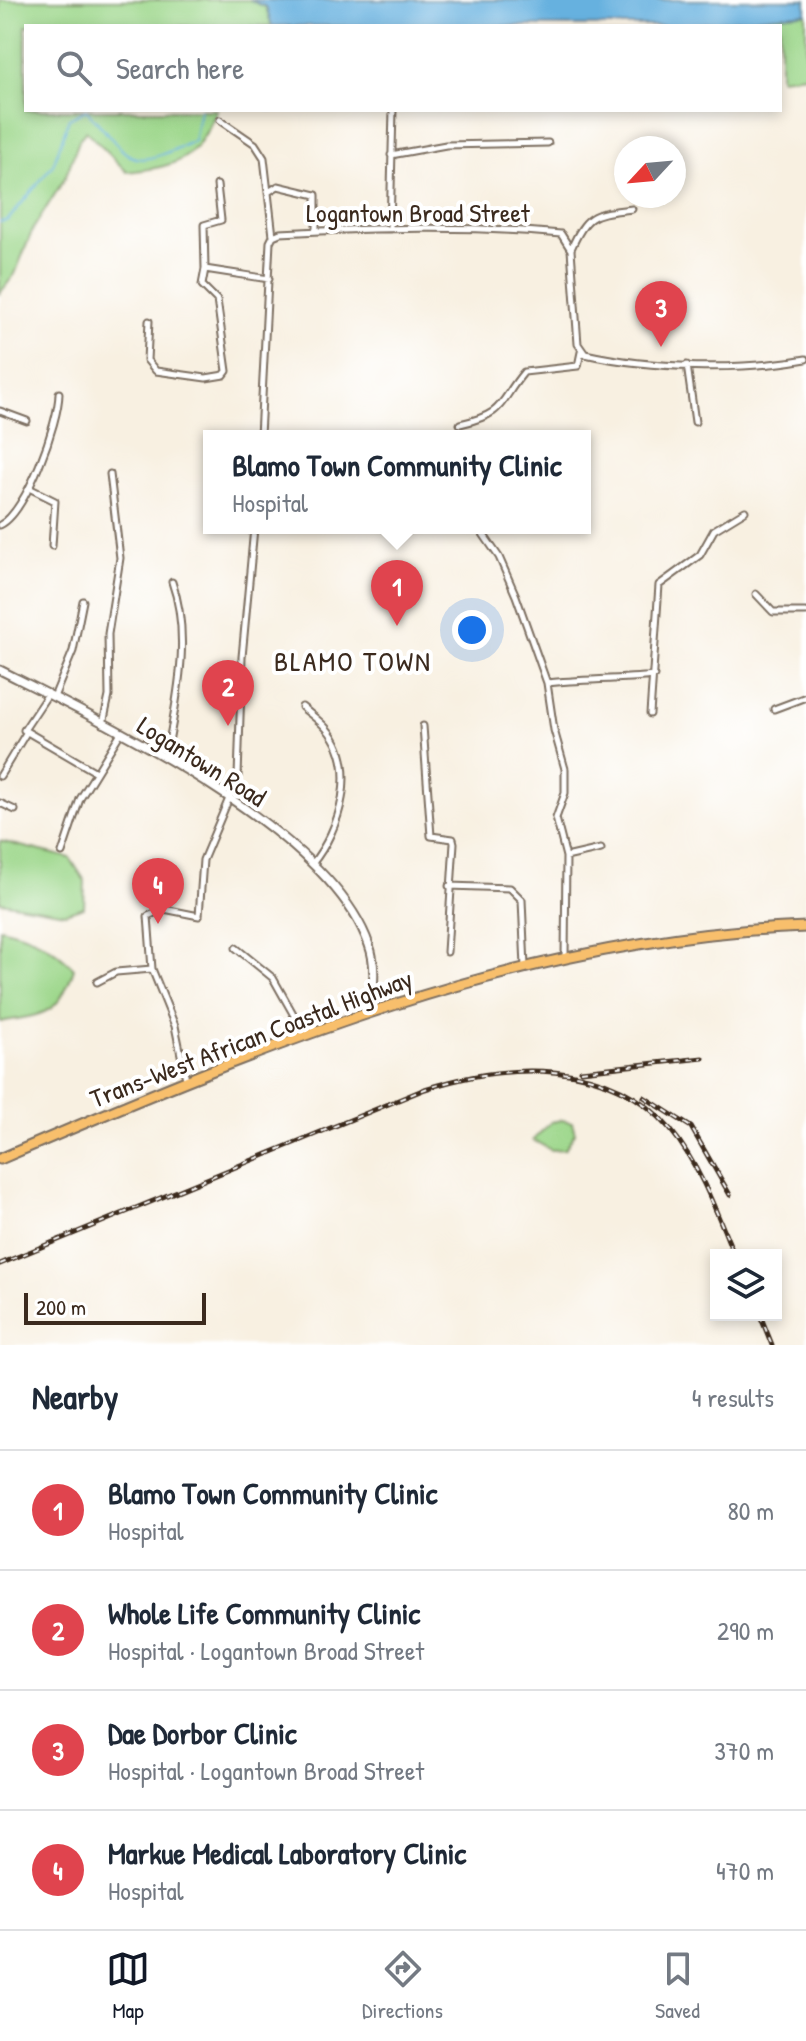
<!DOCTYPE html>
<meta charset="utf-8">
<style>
:root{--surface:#fff;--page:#f6f6f7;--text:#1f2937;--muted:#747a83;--line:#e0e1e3;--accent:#111827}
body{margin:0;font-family:"Patrick Hand",sans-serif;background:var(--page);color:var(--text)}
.controls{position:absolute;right:24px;bottom:24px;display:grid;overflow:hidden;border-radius:0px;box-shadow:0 4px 12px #0003}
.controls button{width:72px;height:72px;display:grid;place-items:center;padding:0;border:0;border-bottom:2px solid var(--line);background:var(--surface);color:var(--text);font:40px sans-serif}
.compass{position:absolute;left:614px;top:136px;width:72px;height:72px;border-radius:50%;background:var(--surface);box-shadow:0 4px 12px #0003;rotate:244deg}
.scale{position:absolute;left:24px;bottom:20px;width:182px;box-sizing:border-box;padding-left:8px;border:4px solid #3b2a1e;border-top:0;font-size:22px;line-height:28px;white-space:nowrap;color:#3b2a1e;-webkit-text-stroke:6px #fff;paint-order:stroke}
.you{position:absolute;left:472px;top:630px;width:28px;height:28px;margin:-20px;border:6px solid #fff;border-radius:50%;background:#1a73e8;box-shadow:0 0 0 12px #1a73e833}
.badge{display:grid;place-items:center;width:52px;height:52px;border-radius:50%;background:var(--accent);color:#fff;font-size:26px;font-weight:700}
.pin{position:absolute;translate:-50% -66px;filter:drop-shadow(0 2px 4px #0008)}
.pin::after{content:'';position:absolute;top:42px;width:28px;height:24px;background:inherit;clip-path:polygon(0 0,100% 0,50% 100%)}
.popup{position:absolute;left:203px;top:430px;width:388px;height:104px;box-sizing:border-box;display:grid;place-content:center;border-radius:0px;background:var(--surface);filter:drop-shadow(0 2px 6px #0005);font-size:26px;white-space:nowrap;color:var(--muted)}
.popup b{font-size:30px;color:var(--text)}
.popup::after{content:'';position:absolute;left:50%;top:100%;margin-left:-16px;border:16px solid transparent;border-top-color:var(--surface)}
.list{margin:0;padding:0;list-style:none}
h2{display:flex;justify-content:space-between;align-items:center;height:104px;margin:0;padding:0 32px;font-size:34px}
h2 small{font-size:26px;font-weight:400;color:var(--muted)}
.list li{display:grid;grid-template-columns:52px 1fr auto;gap:24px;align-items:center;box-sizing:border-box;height:120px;padding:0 32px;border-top:2px solid var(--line)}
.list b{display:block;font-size:30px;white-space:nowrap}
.list p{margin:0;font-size:26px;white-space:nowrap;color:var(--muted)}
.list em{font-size:26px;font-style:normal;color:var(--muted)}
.icon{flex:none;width:44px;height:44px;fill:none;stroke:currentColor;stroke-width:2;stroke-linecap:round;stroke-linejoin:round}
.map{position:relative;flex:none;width:806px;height:1345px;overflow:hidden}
.search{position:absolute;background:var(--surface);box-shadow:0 4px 12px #0003;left:24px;right:24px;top:24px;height:88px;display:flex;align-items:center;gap:20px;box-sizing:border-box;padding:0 28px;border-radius:0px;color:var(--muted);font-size:30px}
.sheet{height:584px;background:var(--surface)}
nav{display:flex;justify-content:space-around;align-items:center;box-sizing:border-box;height:112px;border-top:2px solid var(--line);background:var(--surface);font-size:22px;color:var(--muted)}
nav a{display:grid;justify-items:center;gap:4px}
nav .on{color:var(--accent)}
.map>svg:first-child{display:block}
</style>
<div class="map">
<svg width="806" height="1345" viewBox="0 0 806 1345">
<rect width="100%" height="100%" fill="#fff"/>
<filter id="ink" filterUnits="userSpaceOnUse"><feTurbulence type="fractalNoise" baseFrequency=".0125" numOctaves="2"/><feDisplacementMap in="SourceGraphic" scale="16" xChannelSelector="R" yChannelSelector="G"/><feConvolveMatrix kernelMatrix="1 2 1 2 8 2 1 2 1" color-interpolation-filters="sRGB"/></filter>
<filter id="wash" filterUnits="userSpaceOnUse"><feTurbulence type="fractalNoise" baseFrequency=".006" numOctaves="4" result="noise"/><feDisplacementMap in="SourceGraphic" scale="32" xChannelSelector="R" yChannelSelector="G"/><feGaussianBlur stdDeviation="1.8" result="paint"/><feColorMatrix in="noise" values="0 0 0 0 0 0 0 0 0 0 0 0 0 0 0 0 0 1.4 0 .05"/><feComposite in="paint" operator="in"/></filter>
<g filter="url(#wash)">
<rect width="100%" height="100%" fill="#f8f0e1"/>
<path fill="#9dd78b" stroke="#6c8054" stroke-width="2" d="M0,0H250L266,7L272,26H26V110H217C195,161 180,166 127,172L86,131L80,138L65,178L33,229L15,274L0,293Z
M806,13V75L780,78V26H678Z
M0,841L70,858L85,881L84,907L65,913L0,902Z
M0,928C32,935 51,945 74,968C59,1016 45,1014 0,1022Z
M562,1120L572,1122L575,1133L565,1149L551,1150L533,1140L551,1122Z"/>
<path fill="#66b1df" stroke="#506e7e" stroke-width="2" d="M250,0H806V13L678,26H272L266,7Z"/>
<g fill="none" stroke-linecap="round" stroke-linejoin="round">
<path stroke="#66b1df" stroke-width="2" d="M269,110H292
M0,222L8,220L53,165L69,119L86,110C135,161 123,173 194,141L200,110"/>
</g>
</g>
<g filter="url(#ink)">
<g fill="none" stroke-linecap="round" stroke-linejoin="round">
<defs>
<path id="minor" d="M220,120L255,144L264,158L273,236
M391,155L446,145L548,143
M217,185L221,220L204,225L205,269L269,279
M270,191L278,186L316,195V231
M390,229L393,110
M571,249C587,212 594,214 632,209
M149,321L147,360L156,371L206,378L224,375L227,371L217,300L202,285L205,269
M687,365L695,422
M0,411L27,421
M460,424C507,413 498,403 524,372L578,366L581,352
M260,436L270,242L273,236L280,233C374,228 469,225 561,234L571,250L578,344L585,354C651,369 740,371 806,359
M31,489L55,501L52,546
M0,525C26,513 59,422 59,393
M479,528L499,557L516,596L547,683L554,730L565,769V793L556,818L566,857L565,957
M756,594L773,612H806
M547,683C584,679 617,680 654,676
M48,694L24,730L94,771
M54,697L73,651L83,601
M302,707C310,714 319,720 326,728C360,766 340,830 312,864
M774,709L806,697
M650,714L659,585L700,555L714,530L745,511
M103,724L109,696L108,634L120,558L110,474
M423,726L431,836L453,839L454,843L447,952
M166,758C176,702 192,638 172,582
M0,776L26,733
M0,803L15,810
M62,853L80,799L120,734
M566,857L601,849
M449,886L510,888L522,900L525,967
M236,948L273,978L305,1035
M97,982L116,972L152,969
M186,1079L175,1026L152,969L148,916L164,909L199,916L203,860L238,777L242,657L254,528"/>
<path id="tertiary" d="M0,670C105,723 330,830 369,945C377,966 373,989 371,1011"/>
<path id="trunk" d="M0,1159C256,1049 523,936 806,927"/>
</defs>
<use href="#minor" stroke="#7d6f62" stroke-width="9"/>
<use href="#tertiary" stroke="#7d6f62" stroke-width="11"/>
<use href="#trunk" stroke="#7d6f62" stroke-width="13"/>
<use href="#minor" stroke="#fff" stroke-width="5"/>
<use href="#tertiary" stroke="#fff" stroke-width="7"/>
<use href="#trunk" stroke="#f8bf6c" stroke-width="9"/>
<defs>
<path id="rail" d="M581,1071L703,1058
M644,1097L691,1127L730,1195
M0,1264L425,1089C506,1063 610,1057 670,1129C699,1164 717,1213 734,1255
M760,1315L772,1345"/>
</defs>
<use href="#rail" stroke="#3b2a1e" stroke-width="5"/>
<use href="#rail" stroke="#fff" stroke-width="2" stroke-dasharray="6" stroke-linecap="butt"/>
</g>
</g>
<g text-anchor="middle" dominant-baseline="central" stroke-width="8" stroke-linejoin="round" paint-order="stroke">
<g font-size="26" fill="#3b2a1e" stroke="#fff">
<text x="418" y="212">Logantown Broad Street</text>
<text transform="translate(202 761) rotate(32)">Logantown Road</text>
<text transform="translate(251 1038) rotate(-21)">Trans-West African Coastal Highway</text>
</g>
<g font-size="28" letter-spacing="2" fill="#3b2a1e" stroke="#fff">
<text x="353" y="661">BLAMO TOWN</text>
</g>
</g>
</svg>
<div class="controls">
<button><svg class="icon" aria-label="layers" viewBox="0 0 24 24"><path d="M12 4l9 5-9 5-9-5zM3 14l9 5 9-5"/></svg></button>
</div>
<svg class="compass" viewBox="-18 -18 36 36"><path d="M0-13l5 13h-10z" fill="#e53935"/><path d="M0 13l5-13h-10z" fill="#747a83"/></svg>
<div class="scale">200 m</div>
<div class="you"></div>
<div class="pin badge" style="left:397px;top:626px;background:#e0444e">1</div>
<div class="popup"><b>Blamo Town Community Clinic</b>Hospital</div>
<div class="pin badge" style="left:228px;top:726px;background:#e0444e">2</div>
<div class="pin badge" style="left:661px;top:347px;background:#e0444e">3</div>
<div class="pin badge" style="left:158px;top:924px;background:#e0444e">4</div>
<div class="search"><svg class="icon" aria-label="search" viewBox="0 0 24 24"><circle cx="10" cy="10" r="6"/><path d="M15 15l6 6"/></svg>Search here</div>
</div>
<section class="sheet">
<h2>Nearby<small>4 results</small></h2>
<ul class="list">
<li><span class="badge" style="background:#e0444e">1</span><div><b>Blamo Town Community Clinic</b><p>Hospital</p></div><em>80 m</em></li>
<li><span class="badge" style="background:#e0444e">2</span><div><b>Whole Life Community Clinic</b><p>Hospital · Logantown Broad Street</p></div><em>290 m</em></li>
<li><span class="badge" style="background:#e0444e">3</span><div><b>Dae Dorbor Clinic</b><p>Hospital · Logantown Broad Street</p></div><em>370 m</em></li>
<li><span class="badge" style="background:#e0444e">4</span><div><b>Markue Medical Laboratory Clinic</b><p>Hospital</p></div><em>470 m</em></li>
</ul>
</section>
<nav>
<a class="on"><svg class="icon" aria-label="map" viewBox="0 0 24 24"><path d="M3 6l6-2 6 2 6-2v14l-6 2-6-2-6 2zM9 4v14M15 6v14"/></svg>Map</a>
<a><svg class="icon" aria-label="directions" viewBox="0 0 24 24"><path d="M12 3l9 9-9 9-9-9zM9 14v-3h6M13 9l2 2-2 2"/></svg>Directions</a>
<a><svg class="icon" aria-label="saved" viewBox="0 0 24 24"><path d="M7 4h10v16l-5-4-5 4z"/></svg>Saved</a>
</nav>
